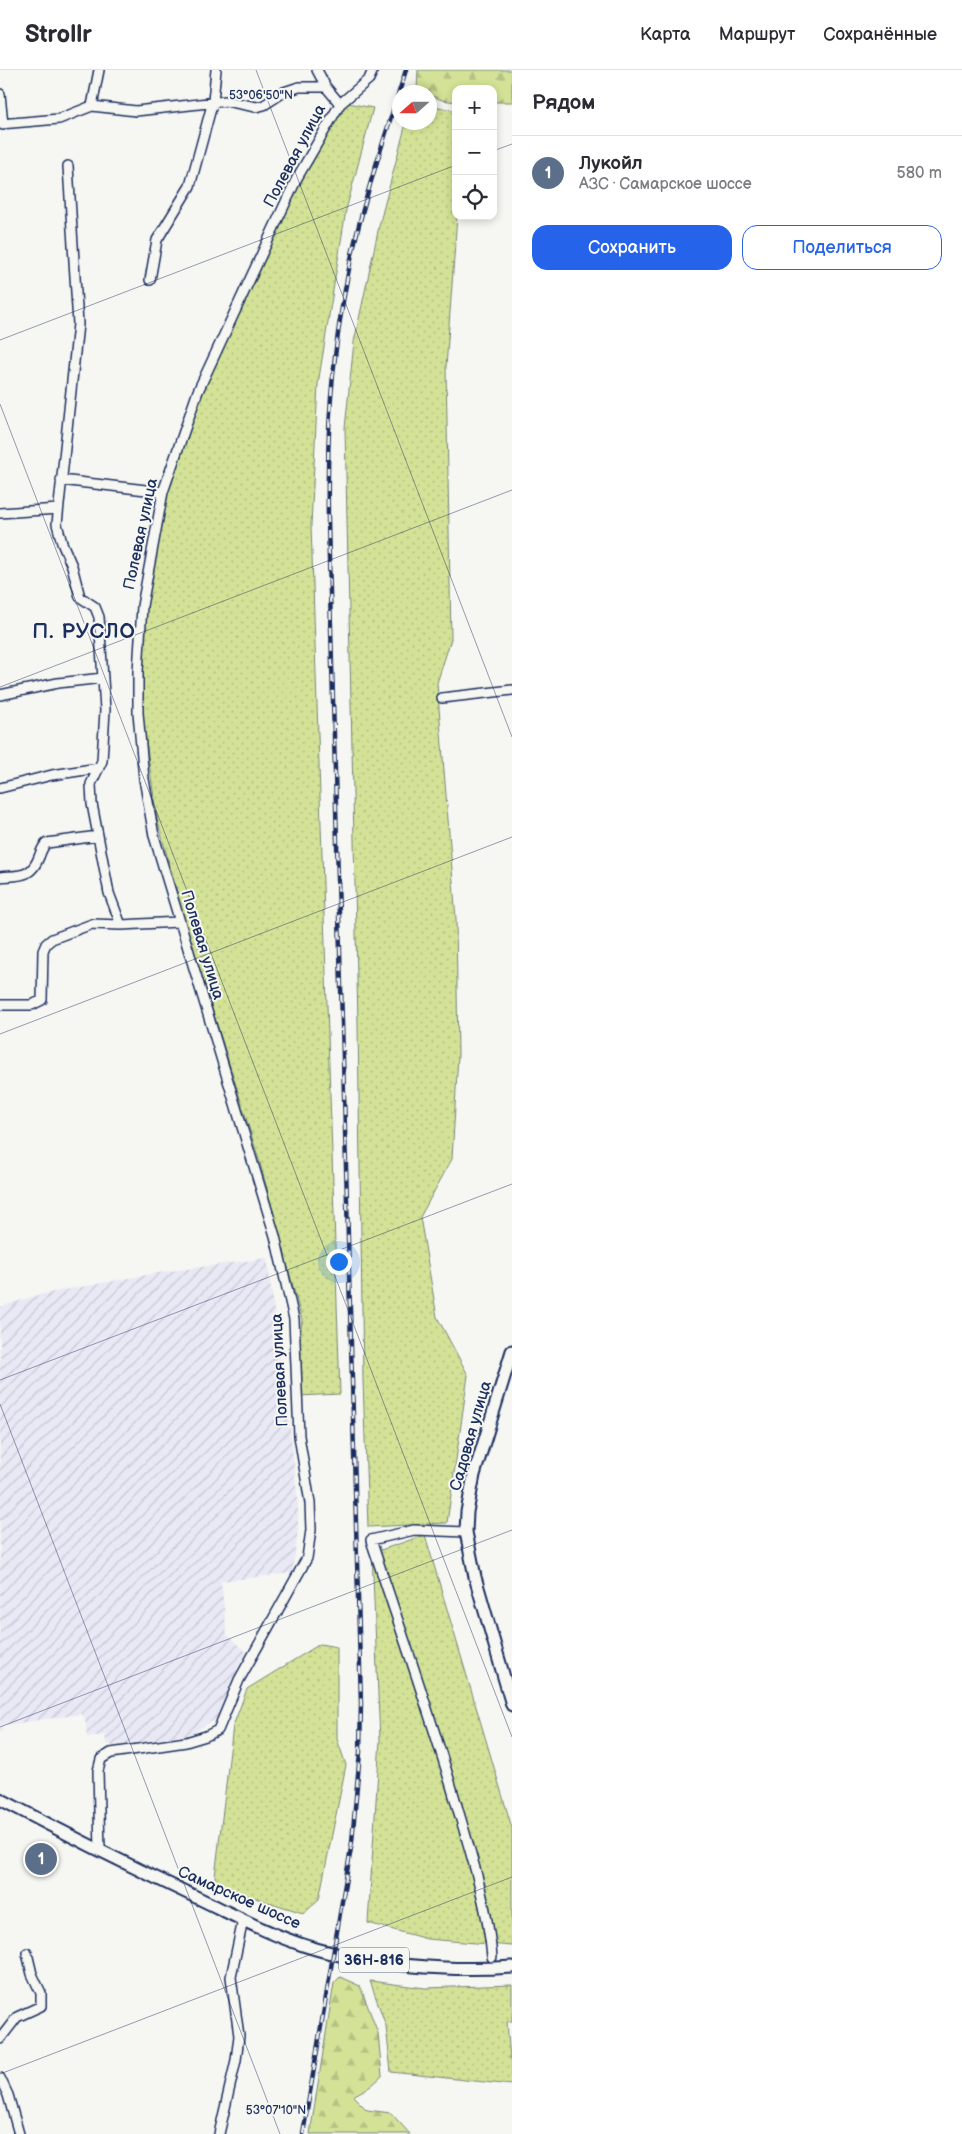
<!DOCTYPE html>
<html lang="ru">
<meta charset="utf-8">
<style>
:root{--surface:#fff;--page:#f7f7f7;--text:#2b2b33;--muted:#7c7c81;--line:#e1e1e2;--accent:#2563eb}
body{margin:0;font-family:"Balsamiq Sans",sans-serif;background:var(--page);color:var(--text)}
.controls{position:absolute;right:15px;top:15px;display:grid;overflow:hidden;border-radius:10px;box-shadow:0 2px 8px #0003}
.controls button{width:45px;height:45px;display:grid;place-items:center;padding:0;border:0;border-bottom:1px solid var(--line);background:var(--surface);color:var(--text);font:25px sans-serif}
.compass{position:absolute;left:392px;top:15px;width:45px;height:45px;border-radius:50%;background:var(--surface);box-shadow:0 2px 8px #0003;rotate:249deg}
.you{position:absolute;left:338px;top:1191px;width:18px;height:18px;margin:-12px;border:4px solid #fff;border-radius:50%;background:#1a73e8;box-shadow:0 0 0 8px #1a73e833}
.badge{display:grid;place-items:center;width:32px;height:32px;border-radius:50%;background:var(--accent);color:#fff;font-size:16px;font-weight:700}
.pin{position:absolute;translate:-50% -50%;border:2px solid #fff;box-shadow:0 1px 5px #0006}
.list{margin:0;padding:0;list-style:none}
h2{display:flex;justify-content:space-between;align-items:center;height:65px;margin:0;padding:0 20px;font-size:21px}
h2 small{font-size:16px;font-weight:400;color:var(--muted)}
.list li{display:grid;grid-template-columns:32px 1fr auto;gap:15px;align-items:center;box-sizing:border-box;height:75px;padding:0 20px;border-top:1px solid var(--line)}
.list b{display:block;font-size:19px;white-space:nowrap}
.list p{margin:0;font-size:16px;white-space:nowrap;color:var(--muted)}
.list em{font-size:16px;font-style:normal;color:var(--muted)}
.actions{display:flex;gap:10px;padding:15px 20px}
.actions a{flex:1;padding:11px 0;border:1px solid var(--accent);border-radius:15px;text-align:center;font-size:18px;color:var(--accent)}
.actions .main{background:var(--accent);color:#fff}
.icon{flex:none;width:28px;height:28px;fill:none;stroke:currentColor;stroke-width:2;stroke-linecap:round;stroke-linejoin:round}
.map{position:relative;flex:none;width:512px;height:2064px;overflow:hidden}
header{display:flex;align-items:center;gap:30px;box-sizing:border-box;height:70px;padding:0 25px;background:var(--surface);border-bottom:1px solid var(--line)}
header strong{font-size:24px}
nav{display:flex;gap:28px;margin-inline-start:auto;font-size:18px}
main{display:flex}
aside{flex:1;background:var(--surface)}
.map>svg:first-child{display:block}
</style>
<header>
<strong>Strollr</strong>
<nav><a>Карта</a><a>Маршрут</a><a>Сохранённые</a></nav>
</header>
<main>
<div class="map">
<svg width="512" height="2064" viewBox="0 0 512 2064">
<defs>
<pattern id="industrial-furrows" width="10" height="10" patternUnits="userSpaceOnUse" patternTransform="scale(1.25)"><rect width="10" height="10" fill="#e9e8f5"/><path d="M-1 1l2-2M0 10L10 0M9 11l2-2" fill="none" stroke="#c7c7d4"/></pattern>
<pattern id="forest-firs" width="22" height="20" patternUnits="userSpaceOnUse" patternTransform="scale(1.25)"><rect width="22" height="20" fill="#d3e296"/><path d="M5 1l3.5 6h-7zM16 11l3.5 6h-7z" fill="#b5c284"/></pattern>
<pattern id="park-dots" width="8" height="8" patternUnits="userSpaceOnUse" patternTransform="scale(1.25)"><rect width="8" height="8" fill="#d3e296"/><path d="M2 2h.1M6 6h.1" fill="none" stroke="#b5c284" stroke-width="1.8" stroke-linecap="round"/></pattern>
</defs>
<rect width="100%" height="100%" fill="#f6f6f2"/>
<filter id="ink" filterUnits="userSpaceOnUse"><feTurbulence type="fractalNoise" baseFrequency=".02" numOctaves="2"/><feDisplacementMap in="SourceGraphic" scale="10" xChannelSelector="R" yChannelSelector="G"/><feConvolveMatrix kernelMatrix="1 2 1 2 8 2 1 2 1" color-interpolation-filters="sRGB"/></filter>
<g filter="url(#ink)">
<path fill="url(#industrial-furrows)" d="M267,1188L292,1375L298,1436V1461L292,1503L221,1511L227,1565L247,1583L237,1598L227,1635L220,1639V1646L191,1664L113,1676L106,1673L105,1665L87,1667L85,1648L81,1644L5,1655L0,1663V1237L38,1225L157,1203Z"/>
<path fill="url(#forest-firs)" stroke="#77887a" d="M418,0H512V32H493V19H456V32L442,30L430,25V22L417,20Z
M340,1907L360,1916L378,1963L382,2006L371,2016L353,2026L367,2040L391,2043L410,2064H310L334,1913Z"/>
<path fill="url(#park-dots)" stroke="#77887a" d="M338,31L373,38L346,140L318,314L311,455L340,1324L299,1326L298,1285L302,1250L260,1093L185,851L157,749L140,628L146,534L165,430L199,325Z
M430,35L456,41L457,146L446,297L451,569L437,613L456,849L458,985L452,1089L420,1147L437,1247L468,1305L447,1453L368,1457L363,1310L358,953L345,358L354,272L380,152L406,53L430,52Z
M425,1465L512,1758V1876L427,1869L368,1853L380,1670L372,1483Z
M320,1574L337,1577V1669L346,1695L319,1829L303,1843L214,1815L233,1656L247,1619Z
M370,1911L425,1918L512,1915V1951L507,1952L510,1989H512V2015L391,2002L386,1956Z"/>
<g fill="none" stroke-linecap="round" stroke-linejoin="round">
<defs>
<path id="minor" d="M317,0L326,17
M0,24L3,55
M92,36L99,0
M0,54L59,49L92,36L136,41L226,31L256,37L264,35L284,22L299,17H326L340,34
M68,96L78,254L57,454L62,473L72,496L80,527L95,537L99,547L105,640L102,691L91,714L92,734L109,823L121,855
M150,210L157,170L190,116L213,31L216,0
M61,410L163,422
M0,443L58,439
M0,625L58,613L103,608
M442,628L512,620
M0,718L52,705L99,698
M0,807C20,805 31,808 39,787C41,782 42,777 47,773L98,766
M0,935H32L42,930L43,881L46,874L52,869L92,854L121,855L179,852
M466,1462L414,1460L371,1470C401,1561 433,1651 459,1743C473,1790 488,1839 492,1887
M100,1781L98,1701L101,1689L111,1683L186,1672L206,1666L218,1660L239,1610L307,1488L311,1460L310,1433L299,1366L294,1249L275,1166L154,766L144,709L138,643V602L142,536L163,422L198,321L297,108L340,34L369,9L373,0
M0,1969L17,1947L41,1936V1923L32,1904L27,1883
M0,2008L8,2025L19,2064
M219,2064L236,1990L239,1966L231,1907L243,1850"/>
<path id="major" d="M512,1281L474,1405L467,1442L466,1462L475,1507L512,1635
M0,1729C64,1763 130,1796 196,1827C232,1844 268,1864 306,1876C366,1895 450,1902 512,1897"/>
</defs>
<use href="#minor" stroke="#1b2f5e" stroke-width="12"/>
<use href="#major" stroke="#1b2f5e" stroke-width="15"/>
<use href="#minor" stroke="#f6f6f2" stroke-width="9"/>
<use href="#major" stroke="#f6f6f2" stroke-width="11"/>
<defs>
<path id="rail" d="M303,2064L352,1772L360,1682L361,1633L330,522C329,483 327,444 328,404C328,338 335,270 348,204C361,135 385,67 406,0"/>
</defs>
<use href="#rail" stroke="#1b2f5e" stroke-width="4.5"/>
<use href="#rail" stroke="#f6f6f2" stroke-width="2.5" stroke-dasharray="8" stroke-linecap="butt"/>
</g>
</g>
<path fill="none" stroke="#1b2f5e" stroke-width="1" stroke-opacity="0.45" d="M256,0L512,667M493,81L512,74M0,270L456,95M0,334L512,1667M0,617L512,420M0,964L512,767M0,1310L512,1114M0,1334L280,2064M0,1657L512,1460M0,2004L512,1807"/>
<g text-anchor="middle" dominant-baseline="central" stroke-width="4" stroke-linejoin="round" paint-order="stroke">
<rect fill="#f6f6f2" stroke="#5d6b8a" stroke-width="1" x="339" y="1877.5" width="70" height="25" rx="4"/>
<g font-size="15" font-weight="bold" fill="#1b2f5e">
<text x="374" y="1890">36Н-816</text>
</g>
<g font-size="16" fill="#1b2f5e" stroke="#f6f6f2">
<text transform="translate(295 86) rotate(-62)">Полевая улица</text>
<text transform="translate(141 464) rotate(-78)">Полевая улица</text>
<text transform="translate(202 875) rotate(73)">Полевая улица</text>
<text transform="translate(280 1300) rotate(-93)">Полевая улица</text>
<text transform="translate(471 1366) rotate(-74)">Садовая улица</text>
<text transform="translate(239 1828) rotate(24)">Самарское шоссе</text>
</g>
<g font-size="21" font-weight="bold" letter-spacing="1" fill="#1b2f5e" stroke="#f6f6f2">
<text x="84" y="561">П. РУСЛО</text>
</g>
</g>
<g font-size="12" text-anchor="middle" fill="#1b2f5e" stroke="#f6f6f2" stroke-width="4" stroke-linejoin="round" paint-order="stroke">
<text x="261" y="29">53°06'50"N</text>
<text x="276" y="2044">53°07'10"N</text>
</g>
</svg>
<div class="controls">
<button>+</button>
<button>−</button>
<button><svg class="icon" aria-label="locate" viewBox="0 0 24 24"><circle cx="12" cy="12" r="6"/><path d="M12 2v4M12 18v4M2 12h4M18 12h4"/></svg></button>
</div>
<svg class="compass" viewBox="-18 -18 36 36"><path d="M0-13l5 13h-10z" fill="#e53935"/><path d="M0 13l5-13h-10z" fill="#7c7c81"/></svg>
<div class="you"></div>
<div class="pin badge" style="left:41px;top:1789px;background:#5c6f8a">1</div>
</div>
<aside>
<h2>Рядом<small></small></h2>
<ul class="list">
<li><span class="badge" style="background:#5c6f8a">1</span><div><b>Лукойл</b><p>АЗС · Самарское шоссе</p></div><em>580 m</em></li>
</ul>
<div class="actions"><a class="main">Сохранить</a><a>Поделиться</a></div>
</aside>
</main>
